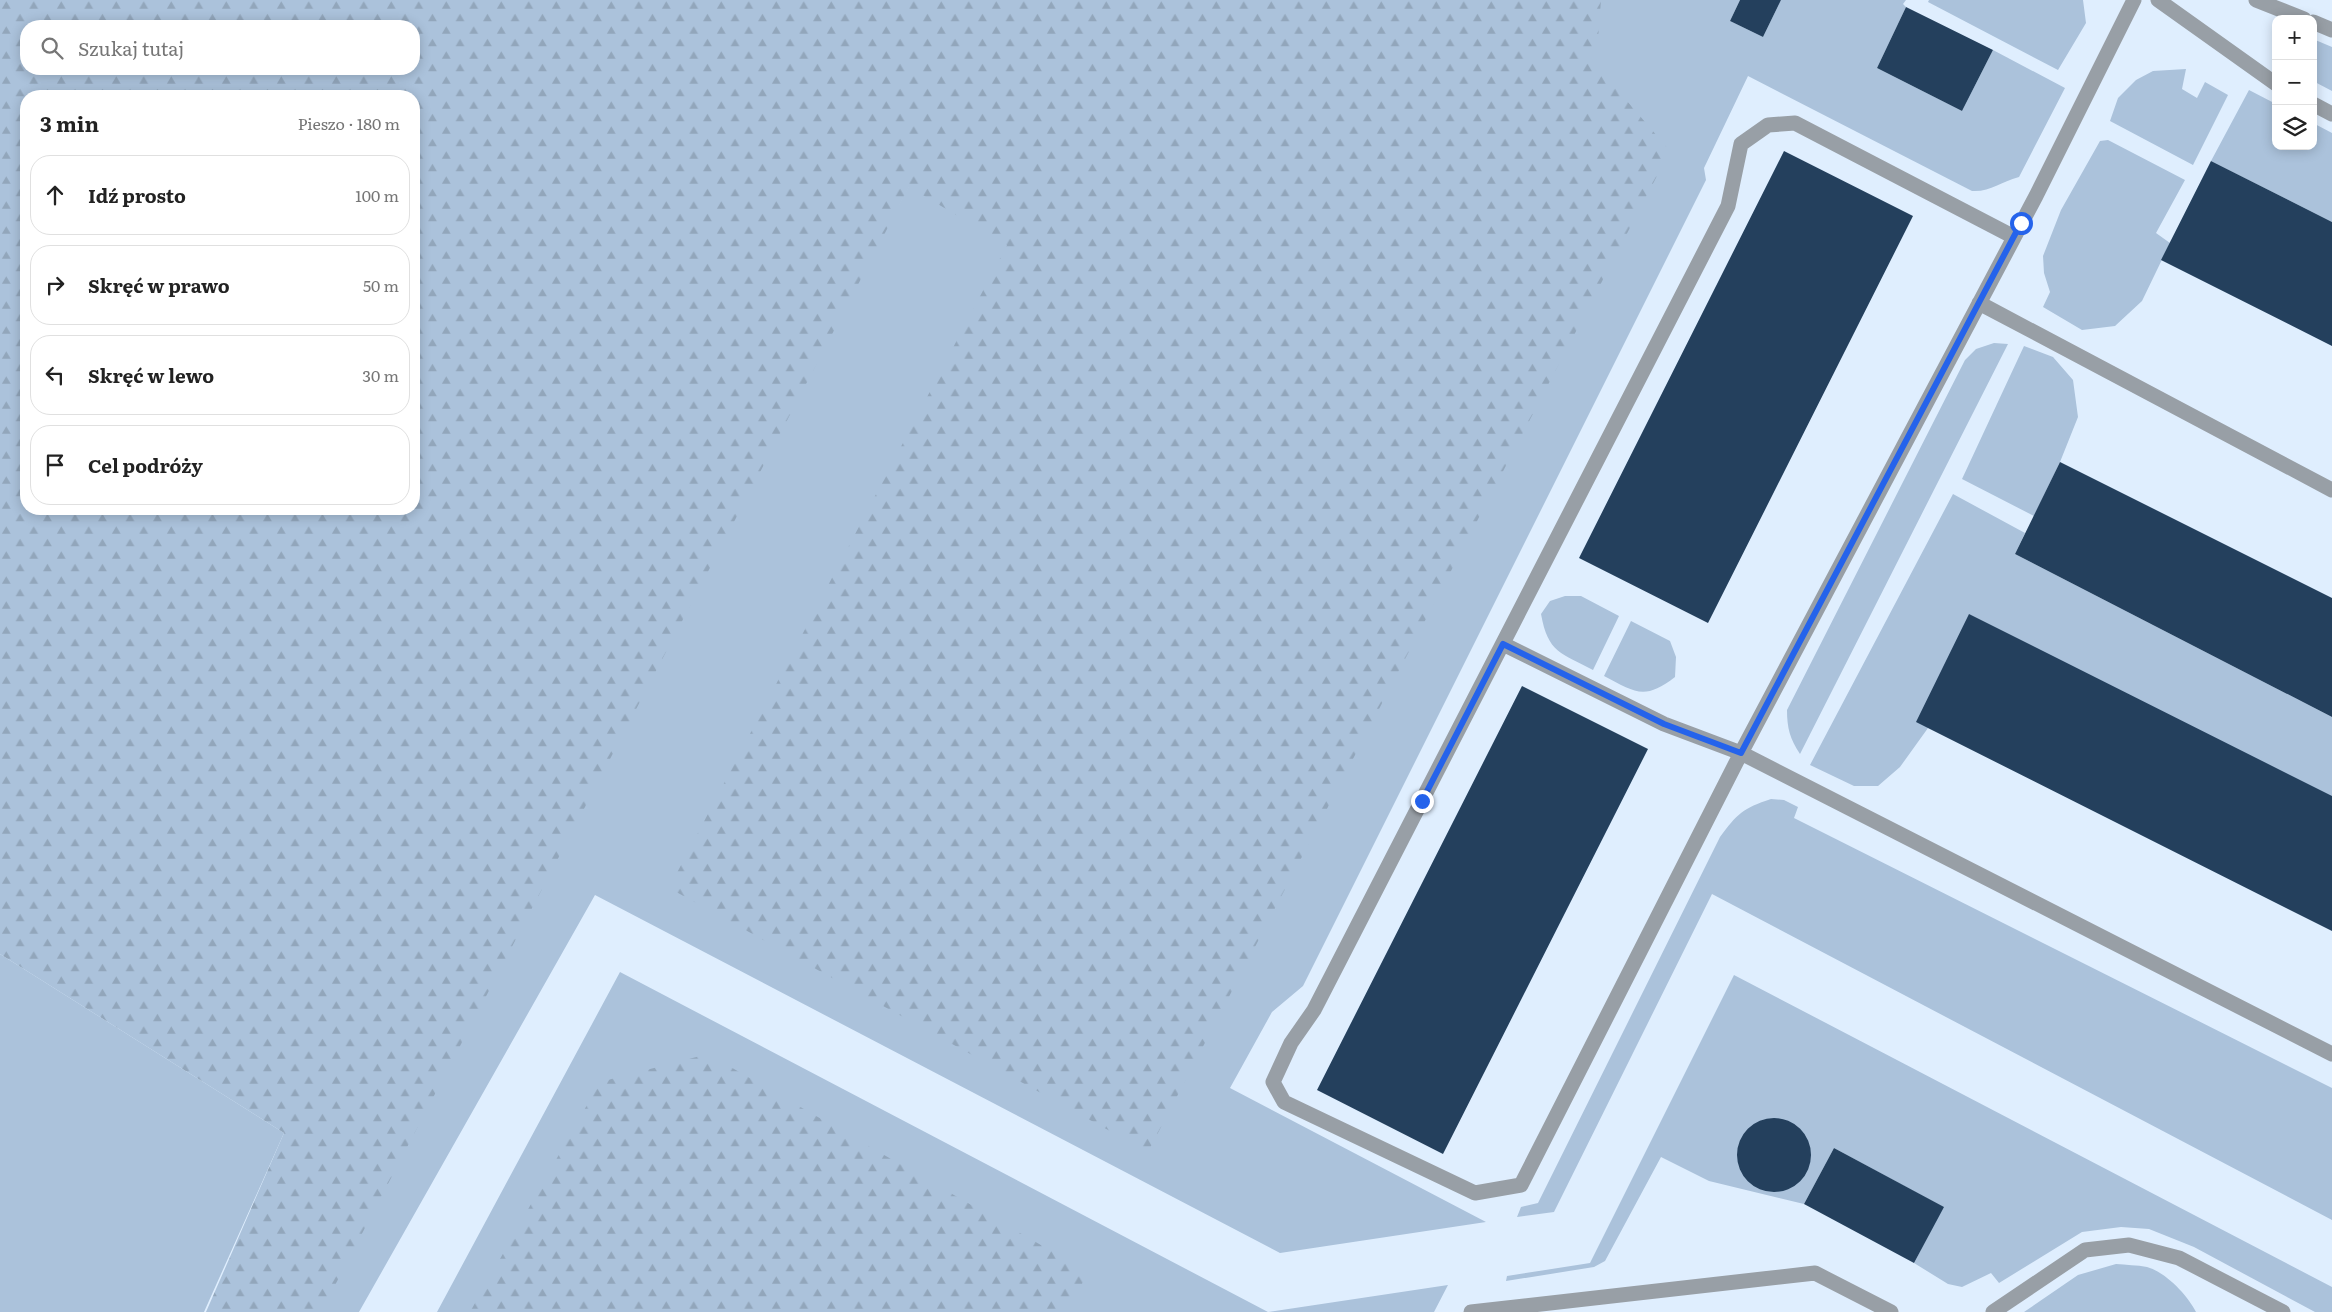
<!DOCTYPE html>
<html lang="pl">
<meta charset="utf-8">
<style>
:root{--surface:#fff;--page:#f2f2f2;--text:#222;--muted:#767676;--line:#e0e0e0}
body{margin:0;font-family:Literata,serif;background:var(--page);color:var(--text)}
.controls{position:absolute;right:15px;top:15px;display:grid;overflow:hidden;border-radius:10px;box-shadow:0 2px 12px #0003}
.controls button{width:45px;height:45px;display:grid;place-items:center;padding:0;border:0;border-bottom:1px solid var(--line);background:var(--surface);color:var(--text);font:25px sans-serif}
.stop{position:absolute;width:15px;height:15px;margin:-11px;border:4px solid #2563eb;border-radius:50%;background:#fff}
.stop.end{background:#2563eb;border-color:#fff;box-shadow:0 1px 5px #0008}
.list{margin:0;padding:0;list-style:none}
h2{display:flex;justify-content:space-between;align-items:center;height:65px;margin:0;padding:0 20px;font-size:21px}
h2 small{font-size:16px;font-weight:400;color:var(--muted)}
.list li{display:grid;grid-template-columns:32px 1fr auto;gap:15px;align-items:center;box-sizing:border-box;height:80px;margin:0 10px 10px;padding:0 10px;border:1px solid var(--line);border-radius:20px}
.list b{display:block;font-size:19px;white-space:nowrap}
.list em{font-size:16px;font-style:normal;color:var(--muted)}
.icon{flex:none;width:28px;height:28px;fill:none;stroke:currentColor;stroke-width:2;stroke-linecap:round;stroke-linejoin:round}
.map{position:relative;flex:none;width:2332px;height:1312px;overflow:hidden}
.search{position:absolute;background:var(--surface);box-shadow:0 2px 12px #0003;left:20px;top:20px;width:400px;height:55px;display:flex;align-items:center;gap:12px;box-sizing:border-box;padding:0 18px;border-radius:20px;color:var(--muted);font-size:19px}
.panel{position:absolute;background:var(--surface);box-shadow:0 2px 12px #0003;left:20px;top:90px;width:400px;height:425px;border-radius:20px}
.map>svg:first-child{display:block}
</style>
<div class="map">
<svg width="2332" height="1312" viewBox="0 0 2332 1312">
<defs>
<pattern id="forest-firs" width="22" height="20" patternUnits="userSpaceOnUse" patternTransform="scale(1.25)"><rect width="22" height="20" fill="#abc2db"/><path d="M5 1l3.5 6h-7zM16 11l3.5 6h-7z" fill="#92a6bb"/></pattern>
</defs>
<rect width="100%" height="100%" fill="#dfeefe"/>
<path fill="#abc2db" d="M1008,0H1740L1730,21L1763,37L1781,0H1906L1903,4L1906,7L1877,68L1962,111L1993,50L2065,88L2019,177C2000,182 1991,192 1972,191L1748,76L1704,168L1706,180L1303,986L1272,1012L1230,1088L1486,1222L1280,1253L595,895L359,1312H309Z
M1929,0H2083L2086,23L2058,70L1928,2Z
M2313,39L2332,47V91L2313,81Z
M2186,69L2182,89L2197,98L2205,82L2228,95L2193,165L2110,121L2118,98L2136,80L2153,71Z
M2249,90L2276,104V146H2313V123L2332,133V222L2211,161Z
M2108,140L2185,180L2156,233L2170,243L2142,301L2115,326L2082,330L2043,307L2050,292L2044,273L2043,256L2061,210L2100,141Z
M1994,343L2008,344L1800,754C1790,739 1787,728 1787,710L1965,360L1976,349Z
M2024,346L2053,357L2073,380L2078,417L2060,462L2034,516L1962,479Z
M1953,494L2025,533L2015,554L2332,717V811L1928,728L1900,767L1878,786H1854L1810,765Z
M1565,596H1581L1619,616L1593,670C1561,653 1548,653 1541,614L1550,601Z
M1631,621L1670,641L1676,657L1675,677C1644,701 1635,692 1604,676Z
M1771,799L1784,800L1798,807L1794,818L2332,1088V1220L1712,894L1554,1212L1517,1217L1521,1207L1538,1203L1720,837C1737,814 1743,808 1771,799Z
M0,954L284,1133L204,1312H0Z
M620,972L1268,1312H437Z
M1734,975L2332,1287V1312H2315L2194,1247L2149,1229L2121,1227L2082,1232L1999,1283L1991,1273L1962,1287L1948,1284L1914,1263L1943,1207L1834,1148L1804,1204L1709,1181L1661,1157L1605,1261L1594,1267L1506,1281L1507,1276L1590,1263Z
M2116,1264C2126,1265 2137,1265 2147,1267C2166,1272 2188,1296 2196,1312H2024L2078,1275Z
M1448,1285L1434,1312H1268Z"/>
<path fill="url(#forest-firs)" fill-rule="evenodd" d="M0,0H1601L1596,65L1670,151L1148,1152L669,888L1007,245L909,187L321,1312H206L284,1133L0,954ZM414,26V69H26V26ZM414,96V509H26V96Z
M708,1054L1088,1272L1068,1312H470L600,1082Z"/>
<path fill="#24405d" d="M1740,0H1781L1763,37L1730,21Z
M1906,7L1993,50L1962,111L1877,68Z
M1784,151L1913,216L1708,623L1579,558Z
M2211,161L2332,222V346L2161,260Z
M2060,462L2332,598V717L2015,554Z
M1969,614L2332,796V931L1916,722Z
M1522,686L1648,749L1443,1154L1317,1090Z
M1737 1155a37 37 0 1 1 74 0a37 37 0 1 1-74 0Z
M1834,1148L1944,1207L1914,1263L1804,1204Z"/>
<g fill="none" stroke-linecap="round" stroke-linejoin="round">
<path stroke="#989fa6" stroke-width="15" d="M2158,0L2276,84
M2256,0L2304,19
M2313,22L2332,30
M2313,104L2332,114
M2014,237L1795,123L1768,125L1741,144L1728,206L1314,1010L1291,1043L1273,1082L1284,1102L1475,1193L1521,1185L1741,753L2036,196L2134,0
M1979,303L2332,490
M1503,644L1664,724L1741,753L2332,1054
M1471,1312L1815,1273L1891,1312
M1993,1312L2085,1250L2129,1245L2179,1258L2283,1312"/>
</g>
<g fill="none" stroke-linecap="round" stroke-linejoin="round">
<path stroke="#2563eb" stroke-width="6" d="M1422,801L1503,644L1664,724L1741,753L2021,223"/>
</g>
</svg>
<div class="controls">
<button>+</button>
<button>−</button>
<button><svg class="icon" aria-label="layers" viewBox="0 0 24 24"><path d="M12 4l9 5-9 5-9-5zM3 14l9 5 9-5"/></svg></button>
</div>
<div class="stop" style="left:2021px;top:223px"></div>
<div class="stop end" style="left:1422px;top:801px"></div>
<div class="search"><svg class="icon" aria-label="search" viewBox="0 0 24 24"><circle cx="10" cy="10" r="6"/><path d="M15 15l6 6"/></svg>Szukaj tutaj</div>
<section class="panel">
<h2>3 min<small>Pieszo · 180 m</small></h2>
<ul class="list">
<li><svg class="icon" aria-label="ahead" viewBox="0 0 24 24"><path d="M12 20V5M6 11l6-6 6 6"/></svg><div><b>Idź prosto</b></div><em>100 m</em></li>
<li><svg class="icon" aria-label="right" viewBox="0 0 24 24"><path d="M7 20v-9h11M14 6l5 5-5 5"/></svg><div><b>Skręć w prawo</b></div><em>50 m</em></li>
<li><svg class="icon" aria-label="left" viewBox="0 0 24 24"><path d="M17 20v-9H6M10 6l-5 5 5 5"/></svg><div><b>Skręć w lewo</b></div><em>30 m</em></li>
<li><svg class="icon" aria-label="arrive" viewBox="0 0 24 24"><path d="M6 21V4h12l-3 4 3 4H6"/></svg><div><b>Cel podróży</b></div></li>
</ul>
</section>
</div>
